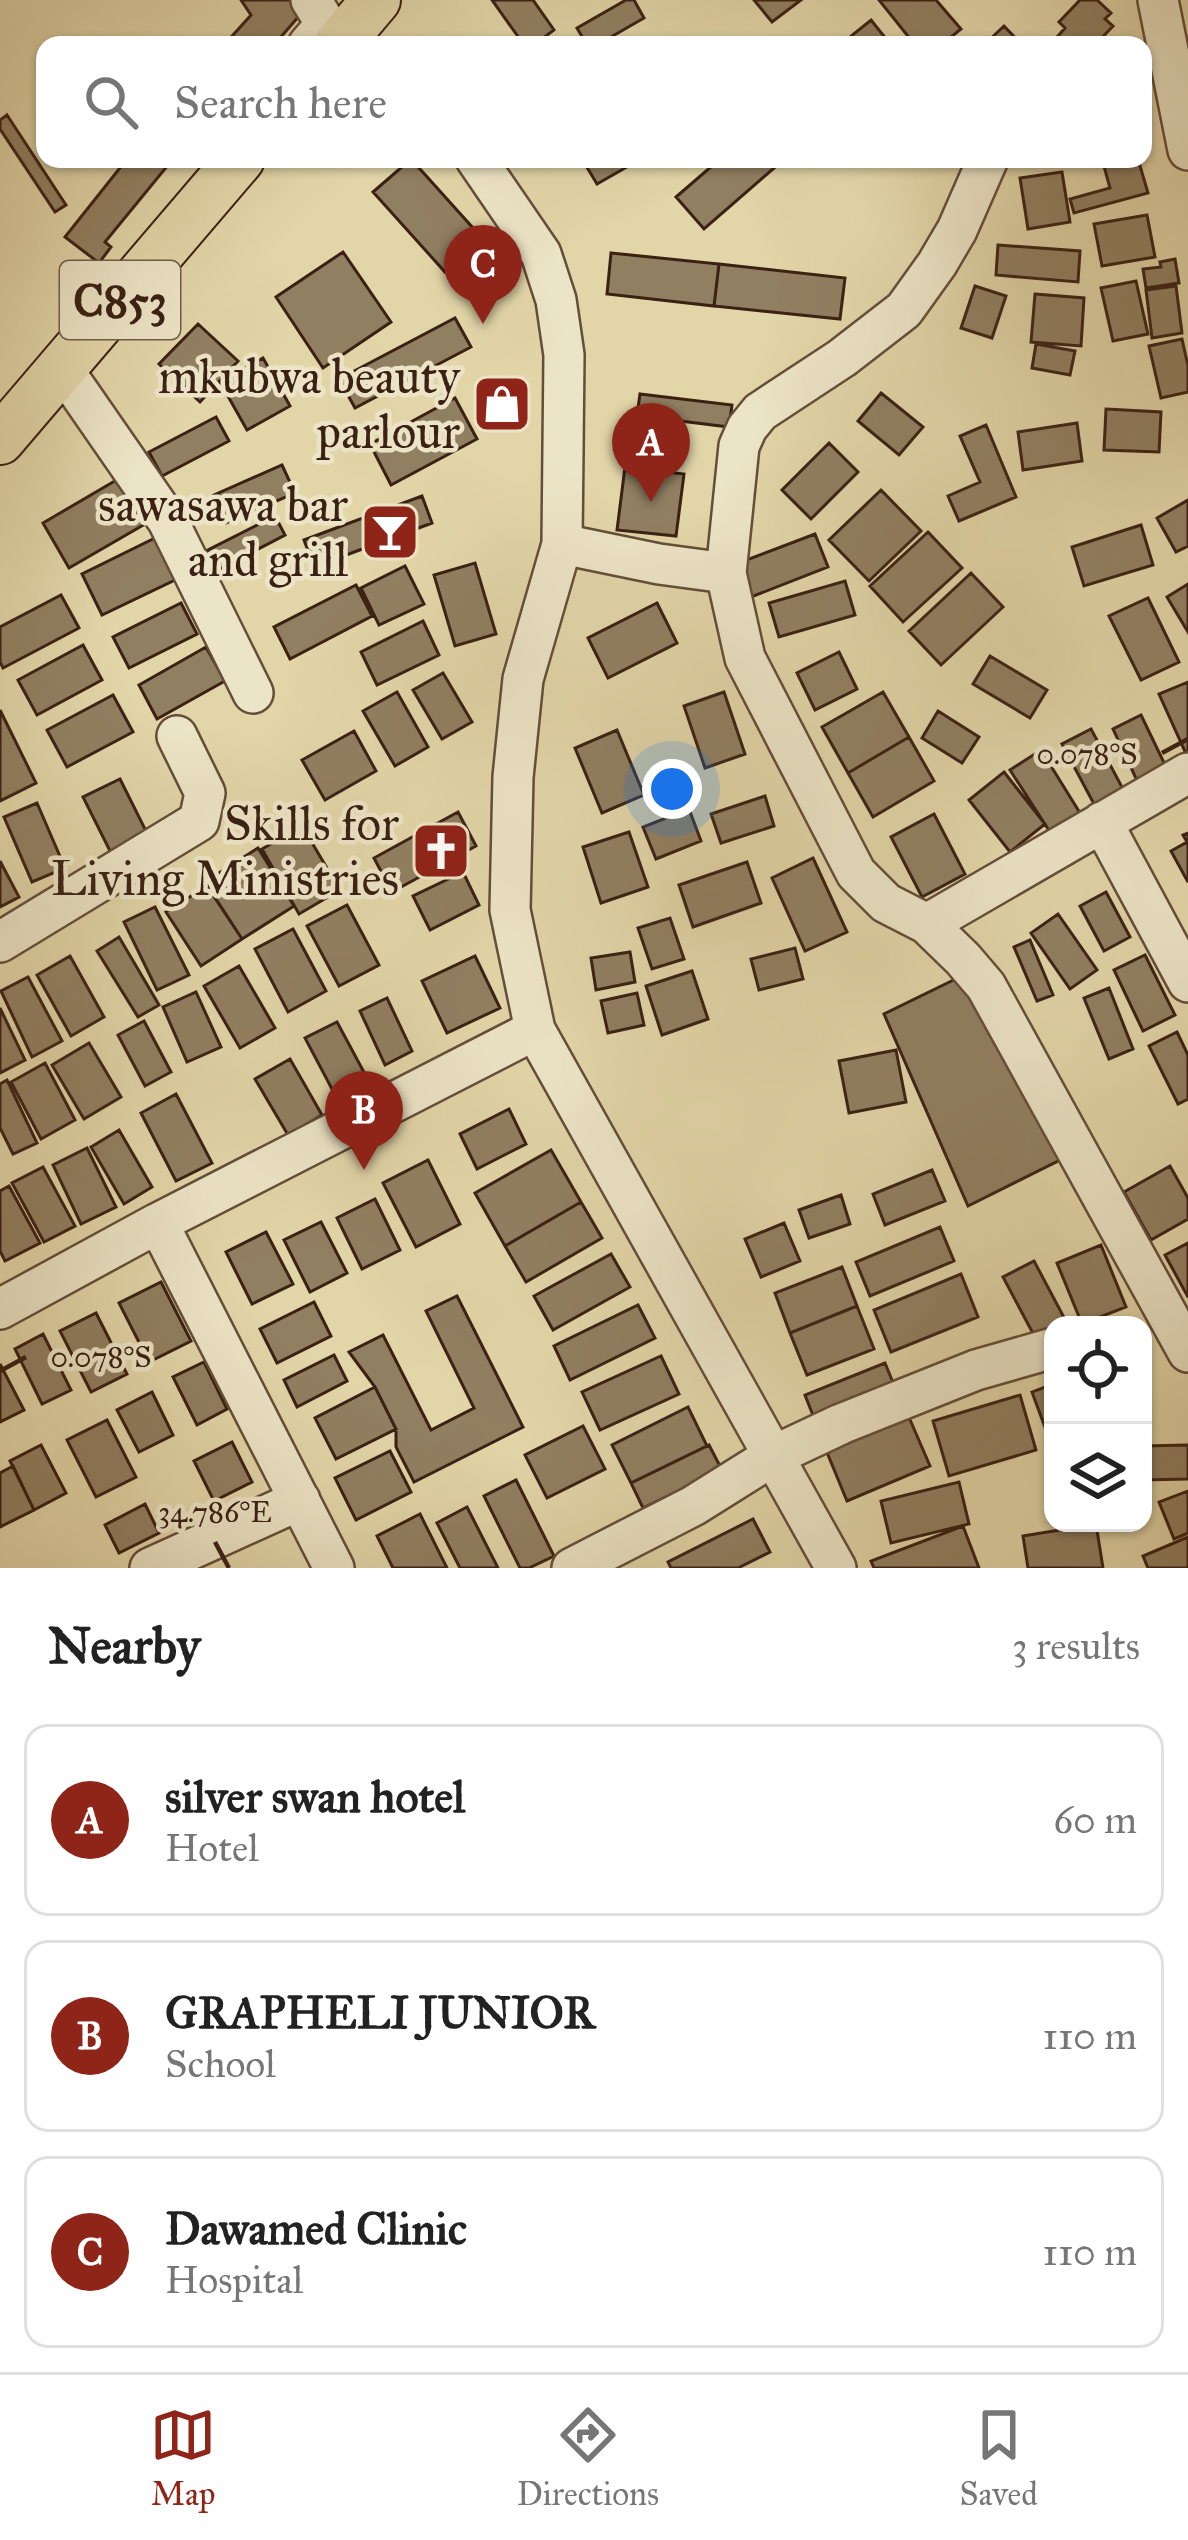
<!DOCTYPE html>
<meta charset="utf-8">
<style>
:root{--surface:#fff;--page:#f6f6f6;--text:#222;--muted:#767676;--line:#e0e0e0;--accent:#8f2418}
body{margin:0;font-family:"IM FELL Great Primer",serif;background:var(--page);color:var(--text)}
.controls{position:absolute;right:36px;bottom:36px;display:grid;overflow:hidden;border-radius:24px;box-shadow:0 3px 9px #0004}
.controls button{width:108px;height:108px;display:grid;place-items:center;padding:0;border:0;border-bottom:3px solid var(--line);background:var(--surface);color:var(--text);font:60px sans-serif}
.you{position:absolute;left:672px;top:789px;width:42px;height:42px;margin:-30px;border:9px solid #fff;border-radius:50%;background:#1a73e8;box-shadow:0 0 0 18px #1a73e833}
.badge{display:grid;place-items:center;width:78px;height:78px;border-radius:50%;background:var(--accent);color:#fff;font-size:39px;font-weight:700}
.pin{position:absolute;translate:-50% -99px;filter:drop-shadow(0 3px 6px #0008)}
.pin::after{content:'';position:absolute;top:63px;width:42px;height:36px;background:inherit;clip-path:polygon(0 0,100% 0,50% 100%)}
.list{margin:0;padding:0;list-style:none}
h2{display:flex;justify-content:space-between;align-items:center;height:156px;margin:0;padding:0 48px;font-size:51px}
h2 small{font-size:39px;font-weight:400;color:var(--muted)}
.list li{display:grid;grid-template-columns:78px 1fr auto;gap:36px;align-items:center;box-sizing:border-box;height:192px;margin:0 24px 24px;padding:0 24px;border:3px solid var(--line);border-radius:24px}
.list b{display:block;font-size:45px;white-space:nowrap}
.list p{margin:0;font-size:39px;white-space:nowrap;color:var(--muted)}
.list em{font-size:39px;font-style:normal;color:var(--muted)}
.icon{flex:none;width:66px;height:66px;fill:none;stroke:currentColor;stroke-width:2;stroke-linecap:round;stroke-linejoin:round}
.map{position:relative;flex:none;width:1188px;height:1568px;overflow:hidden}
.search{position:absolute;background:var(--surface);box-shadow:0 3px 9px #0004;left:36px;right:36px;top:36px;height:132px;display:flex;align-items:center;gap:30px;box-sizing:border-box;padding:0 42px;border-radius:24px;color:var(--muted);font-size:45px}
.sheet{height:804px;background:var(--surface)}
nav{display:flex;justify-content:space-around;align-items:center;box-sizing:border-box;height:168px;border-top:3px solid var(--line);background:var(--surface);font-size:33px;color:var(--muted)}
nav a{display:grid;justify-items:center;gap:6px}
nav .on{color:var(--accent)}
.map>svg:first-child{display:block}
</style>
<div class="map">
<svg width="1188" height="1568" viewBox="0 0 1188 1568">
<rect width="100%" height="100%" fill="#e2d5a8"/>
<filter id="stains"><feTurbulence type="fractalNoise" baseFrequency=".00167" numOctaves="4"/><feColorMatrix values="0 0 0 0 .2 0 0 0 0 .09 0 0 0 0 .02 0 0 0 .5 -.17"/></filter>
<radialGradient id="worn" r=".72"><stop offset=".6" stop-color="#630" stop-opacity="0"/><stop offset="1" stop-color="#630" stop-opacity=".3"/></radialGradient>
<path fill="#917f61" stroke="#3a2114" stroke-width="3" d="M241,0H290L299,16L274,45H224L251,15Z
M492,0H533L554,30L534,45H524Z
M626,0H634L644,18L597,45H587L577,28Z
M754,0H801L772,22Z
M879,0H936L961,29L941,45H915Z
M1080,0H1097L1111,13L1105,19L1113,26L1095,45H1050L1065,28L1059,22Z
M871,20L891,45H840Z
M1004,26L1022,45H984Z
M7,115L66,205L55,212L0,129V120Z
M127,159H173L105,242L111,247L99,263L65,237Z
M411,159L482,238L445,272L373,192Z
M582,159H629L632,164L597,184Z
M720,159H766L774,168L704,229L676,197Z
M1102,159H1138L1148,193L1074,213L1070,199L1110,188Z
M1062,172L1070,222L1028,229L1020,178Z
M1147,215L1155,257L1102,266L1094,224Z
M998,245L1080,251L1078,282L996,275Z
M343,252L391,322L323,368L276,297Z
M611,253L719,264L714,306L607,294Z
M1175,259L1179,283L1146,288L1143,269L1161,267L1160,262Z
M719,264L845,278L840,319L714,306Z
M1136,281L1148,334L1113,341L1101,288Z
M975,286L1006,296L992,338L961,328Z
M1176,286L1182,333L1152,338L1146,290Z
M1035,294L1084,298L1081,346L1031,342Z
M455,318L471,347L355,408L339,379Z
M198,324L238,361L200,402L159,364Z
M1182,339L1188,366V392L1161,398L1149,346Z
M1036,344L1075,351L1070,375L1032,368Z
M263,358L290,406L247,430L220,382Z
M881,393L923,427L899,455L858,421Z
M640,394L732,405L729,427L672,420L667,456L632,451Z
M455,398L477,439L391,485L370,444Z
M1106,409L1161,412L1159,452L1104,450Z
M216,417L229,441L162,476L149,452Z
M1077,423L1082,461L1023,470L1018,432Z
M986,425L1016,497L959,521L948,496L980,482L960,436Z
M829,443L858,472L811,519L782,490Z
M282,465L295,493L226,523L214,495Z
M625,467L684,474L676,536L617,530Z
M125,475L152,520L69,568L43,523Z
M881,490L921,531L869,581L829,540Z
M422,496L432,523L314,567L304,540Z
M1188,500V546L1176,552L1157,518Z
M275,516L285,535L218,570L208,550Z
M1141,525L1153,565L1084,586L1072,547Z
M928,532L962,568L903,622L870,586Z
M815,534L828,567L746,599L733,565Z
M157,537L177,579L102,615L82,574Z
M475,563L496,634L455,646L434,575Z
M405,566L424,604L379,625L361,588Z
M971,573L1003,607L941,665L909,631Z
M845,581L855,615L779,637L769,603Z
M1188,584V632L1167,597Z
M356,585L372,616L290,659L274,627Z
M61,595L79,628L3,668L0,662V627Z
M1148,598L1179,662L1141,680L1109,616Z
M181,603L197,634L129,668L113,637Z
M657,603L677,643L608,678L588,638Z
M423,621L439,655L377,685L361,652Z
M83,645L102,680L37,715L18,680Z
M206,647L225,681L157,719L139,685Z
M839,652L857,689L815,710L797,673Z
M990,656L1047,690L1030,718L973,684Z
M443,673L472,722L442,739L413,690Z
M1188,682V755L1187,756L1159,694Z
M397,692L428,747L395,766L363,711Z
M724,692L745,754L705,768L684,706Z
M883,692L909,737L848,773L822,727Z
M113,695L133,732L67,767L47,730Z
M0,710L36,783L0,801Z
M938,711L979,737L962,763L922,738Z
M1141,715L1168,771L1139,785L1113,729Z
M1091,729L1123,789L1094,804L1062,744Z
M617,730L644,795L602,813L575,748Z
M354,731L376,771L325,800L302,760Z
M909,737L934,781L873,817L848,773Z
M1041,750L1080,813L1050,832L1010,770Z
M1004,772L1045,824L1010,852L969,800Z
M120,779L148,835L111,853L83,797Z
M765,796L774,826L721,843L711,814Z
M37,803L65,868L32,882L4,817Z
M689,809L701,841L656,859L643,827Z
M458,812L476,846L392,892L374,858Z
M934,814L965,874L922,897L891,837Z
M302,826L340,890L299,914L262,849Z
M629,832L648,887L601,903L583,847Z
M1188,833V882L1171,851L1187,842L1183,835Z
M258,848L294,906L242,939L205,882Z
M813,858L847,932L805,951L772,878Z
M0,861L19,897L0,907Z
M747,862L761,903L693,927L679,885Z
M463,872L479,905L430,930L413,896Z
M207,886L242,939L201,966L166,912Z
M1106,892L1130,937L1104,951L1080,906Z
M347,905L379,965L339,986L307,926Z
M155,907L189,975L157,990L124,922Z
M1058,914L1097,970L1070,989L1031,933Z
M670,918L684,959L652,969L638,928Z
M293,929L326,991L288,1012L255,949Z
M119,937L159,1005L138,1017L97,951Z
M1030,940L1053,995L1037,1001L1014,947Z
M795,948L803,979L759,990L751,959Z
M630,952L635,982L596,990L591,958Z
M1145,955L1175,1015L1143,1031L1114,970Z
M70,956L104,1017L71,1036L37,975Z
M475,956L500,1008L447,1033L422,981Z
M239,966L275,1028L240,1048L204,986Z
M692,971L708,1019L662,1035L646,986Z
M968,973L1060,1160L968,1206L884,1014Z
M28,977L62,1041L32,1057L1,991Z
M1109,988L1133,1049L1109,1059L1084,998Z
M196,992L221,1047L187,1062L163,1007Z
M637,993L644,1025L608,1033L601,1001Z
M387,998L412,1051L385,1065L360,1011Z
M0,1008L25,1060L0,1073Z
M144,1021L171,1072L145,1086L118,1035Z
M337,1022L374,1091L342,1108L305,1038Z
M1177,1032L1188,1055V1099L1178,1104L1149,1046Z
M89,1043L121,1097L84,1119L52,1065Z
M896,1050L906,1102L849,1113L839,1061Z
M290,1059L322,1115L288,1135L255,1079Z
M45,1063L75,1120L41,1139L11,1082Z
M7,1080L37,1143L13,1154L0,1128V1084Z
M176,1094L212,1163L176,1181L141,1113Z
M509,1109L526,1144L477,1169L460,1134Z
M119,1130L152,1187L124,1204L91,1147Z
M87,1148L116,1207L81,1224L53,1165Z
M551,1150L581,1202L505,1246L475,1193Z
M428,1160L460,1224L416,1247L383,1183Z
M1170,1166L1188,1198V1219L1151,1240L1124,1192Z
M43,1167L75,1226L44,1242L12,1183Z
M932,1170L945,1201L885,1225L873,1194Z
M9,1186L40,1243L5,1261L0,1251V1191Z
M841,1195L850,1224L809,1238L799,1210Z
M375,1199L400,1250L362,1269L337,1218Z
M581,1202L602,1238L526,1282L505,1246Z
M321,1222L347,1273L310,1292L284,1240Z
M784,1223L800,1261L761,1277L745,1239Z
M940,1227L954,1261L870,1296L856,1262Z
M266,1232L293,1284L252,1304L226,1252Z
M1188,1243V1297L1165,1255Z
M1101,1245L1126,1307L1082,1324L1057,1263Z
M611,1254L630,1287L553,1330L534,1296Z
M1034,1261L1068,1325H1053V1333L1037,1341L1003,1277Z
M842,1267L857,1306L790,1333L775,1293Z
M961,1274L978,1317L891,1352L874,1310Z
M161,1282L191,1341L149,1362L119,1303Z
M457,1296L523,1427L414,1482L396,1447V1429L375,1387L349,1352L383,1335L431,1430L474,1408L426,1311Z
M314,1302L331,1336L277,1363L260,1329Z
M638,1305L655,1338L570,1380L554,1346Z
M857,1306L874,1349L807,1375L790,1333Z
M96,1313L127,1374L91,1392L60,1331Z
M43,1334L71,1390L42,1404L15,1349Z
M334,1355L347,1381L297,1407L284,1380Z
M661,1356L679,1394L600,1430L582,1392Z
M204,1362L227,1409L197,1425L173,1377Z
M885,1363L896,1390L816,1423L805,1395Z
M0,1364L24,1410L0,1422Z
M1053,1384V1449L1032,1392Z
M375,1387L396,1429L336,1459L315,1418Z
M152,1392L173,1435L139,1452L117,1410Z
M1020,1395L1036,1450L949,1476L933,1421Z
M688,1407L707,1446L631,1483L612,1445Z
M908,1415L930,1466L847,1501L826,1450Z
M107,1420L136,1477L96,1497L67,1440Z
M583,1426L605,1469L547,1498L525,1455Z
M232,1442L252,1482L214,1501L194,1461Z
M41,1445L66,1493L34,1510L10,1461Z
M709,1445L722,1470L643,1508L631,1483Z
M1188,1445V1479L1143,1480V1446Z
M390,1451L411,1492L356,1520L335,1478Z
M13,1466L34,1510L0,1527V1473Z
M516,1480L554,1556L529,1568H520L484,1496Z
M959,1482L969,1524L891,1543L881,1501Z
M1188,1491V1533L1174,1539L1159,1502Z
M145,1504L159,1533L119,1553L105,1525Z
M467,1507L498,1568H460L437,1523Z
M420,1514L447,1568H393L377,1536Z
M753,1519L770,1552L738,1568H671L668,1562Z
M1096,1524L1103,1568H1028L1023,1536Z
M963,1526L979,1568H874L871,1561Z
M1188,1537V1568H1148L1143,1556Z"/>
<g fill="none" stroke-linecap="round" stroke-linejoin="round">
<defs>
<path id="minor" d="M1158,0L1188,150
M308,45L326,24L311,0
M476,159L541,254L556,300L564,355L562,544L523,679L513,777L510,910L535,1030L836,1568
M62,368L168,521L253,693
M562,544L659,564L726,573L745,658L856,873L886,903L927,924L963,959L986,986L1188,1352
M726,573L739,446L747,428L760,412L842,358L904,310L937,264L957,230L988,159
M1102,822L1188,982
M927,924L1188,773
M0,942L199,821L205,793L177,736
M158,1223L334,1568
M0,1309L158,1223L535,1030
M150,1568L300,1500
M572,1568L693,1506L773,1456L841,1424L976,1370L1053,1348"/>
<path id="major" d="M338,45L376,0
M0,440L240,159"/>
</defs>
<use href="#minor" stroke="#644e39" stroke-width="44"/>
<use href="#major" stroke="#3a2114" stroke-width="52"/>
<use href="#minor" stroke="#ece4c6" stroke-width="39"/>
<use href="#major" stroke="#e2d5a8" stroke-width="48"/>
</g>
<path fill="none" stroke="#3a2114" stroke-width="4.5" d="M1162,753L1188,739M0,1371L26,1357M215,1542L229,1568"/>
<defs>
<symbol id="shop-square" viewBox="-11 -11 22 22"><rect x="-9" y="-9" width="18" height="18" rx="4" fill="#8f2418" stroke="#ece4c6"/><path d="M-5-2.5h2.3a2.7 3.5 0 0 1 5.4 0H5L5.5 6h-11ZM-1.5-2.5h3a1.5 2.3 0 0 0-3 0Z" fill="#fff"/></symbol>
<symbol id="bar-square" viewBox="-11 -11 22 22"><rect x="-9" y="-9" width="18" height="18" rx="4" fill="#8f2418" stroke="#ece4c6"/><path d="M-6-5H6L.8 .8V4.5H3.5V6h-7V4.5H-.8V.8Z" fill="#fff"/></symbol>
<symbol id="church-square" viewBox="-11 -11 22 22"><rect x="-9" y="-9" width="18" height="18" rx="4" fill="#8f2418" stroke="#ece4c6"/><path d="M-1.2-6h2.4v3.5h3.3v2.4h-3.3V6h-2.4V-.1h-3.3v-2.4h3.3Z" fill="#fff"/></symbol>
</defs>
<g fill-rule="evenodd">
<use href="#shop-square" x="469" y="371" width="66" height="66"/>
<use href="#bar-square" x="357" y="499" width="66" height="66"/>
<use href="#church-square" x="408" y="818" width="66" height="66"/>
</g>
<g text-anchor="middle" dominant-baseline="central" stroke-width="9" stroke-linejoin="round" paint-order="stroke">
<rect fill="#ece4c6" stroke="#6f5c49" stroke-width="3" x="60" y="261" width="120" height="78" rx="9"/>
<g font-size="45" font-weight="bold" fill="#3a2114">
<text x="120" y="300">C853</text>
</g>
<g font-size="48" fill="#3a2114" stroke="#ece4c6" text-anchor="end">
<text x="460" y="376">mkubwa beauty<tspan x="460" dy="55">parlour</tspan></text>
<text x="348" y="504">sawasawa bar<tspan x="348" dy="55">and grill</tspan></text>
<text x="399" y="823">Skills for<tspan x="399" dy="55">Living Ministries</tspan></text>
</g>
</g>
<g font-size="30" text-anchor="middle" fill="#3a2114" stroke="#ece4c6" stroke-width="9" stroke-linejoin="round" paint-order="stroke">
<text x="1087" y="764">0.078°S</text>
<text x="101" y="1367">0.078°S</text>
<text x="215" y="1522">34.786°E</text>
</g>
<rect width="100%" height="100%" filter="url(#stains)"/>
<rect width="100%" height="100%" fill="url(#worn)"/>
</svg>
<div class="controls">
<button><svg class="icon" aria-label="locate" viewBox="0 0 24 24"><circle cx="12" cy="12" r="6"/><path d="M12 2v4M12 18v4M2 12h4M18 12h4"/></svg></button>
<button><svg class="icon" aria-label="layers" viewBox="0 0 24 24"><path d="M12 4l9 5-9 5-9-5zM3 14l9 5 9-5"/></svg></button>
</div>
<div class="you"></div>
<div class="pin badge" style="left:651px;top:502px">A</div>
<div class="pin badge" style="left:364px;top:1170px">B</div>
<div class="pin badge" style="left:483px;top:324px">C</div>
<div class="search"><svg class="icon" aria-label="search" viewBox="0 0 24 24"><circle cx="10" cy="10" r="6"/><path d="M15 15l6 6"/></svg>Search here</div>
</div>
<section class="sheet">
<h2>Nearby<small>3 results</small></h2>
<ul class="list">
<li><span class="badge">A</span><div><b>silver swan hotel</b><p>Hotel</p></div><em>60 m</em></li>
<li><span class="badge">B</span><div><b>GRAPHELI JUNIOR</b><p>School</p></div><em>110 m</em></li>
<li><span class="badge">C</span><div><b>Dawamed Clinic</b><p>Hospital</p></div><em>110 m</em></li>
</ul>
</section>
<nav>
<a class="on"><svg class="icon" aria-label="map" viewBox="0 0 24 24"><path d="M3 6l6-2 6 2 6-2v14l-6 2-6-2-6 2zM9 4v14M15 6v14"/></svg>Map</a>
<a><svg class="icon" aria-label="directions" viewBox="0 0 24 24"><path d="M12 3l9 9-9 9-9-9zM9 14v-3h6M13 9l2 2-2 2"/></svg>Directions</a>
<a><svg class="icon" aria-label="saved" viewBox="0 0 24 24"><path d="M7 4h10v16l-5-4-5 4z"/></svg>Saved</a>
</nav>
